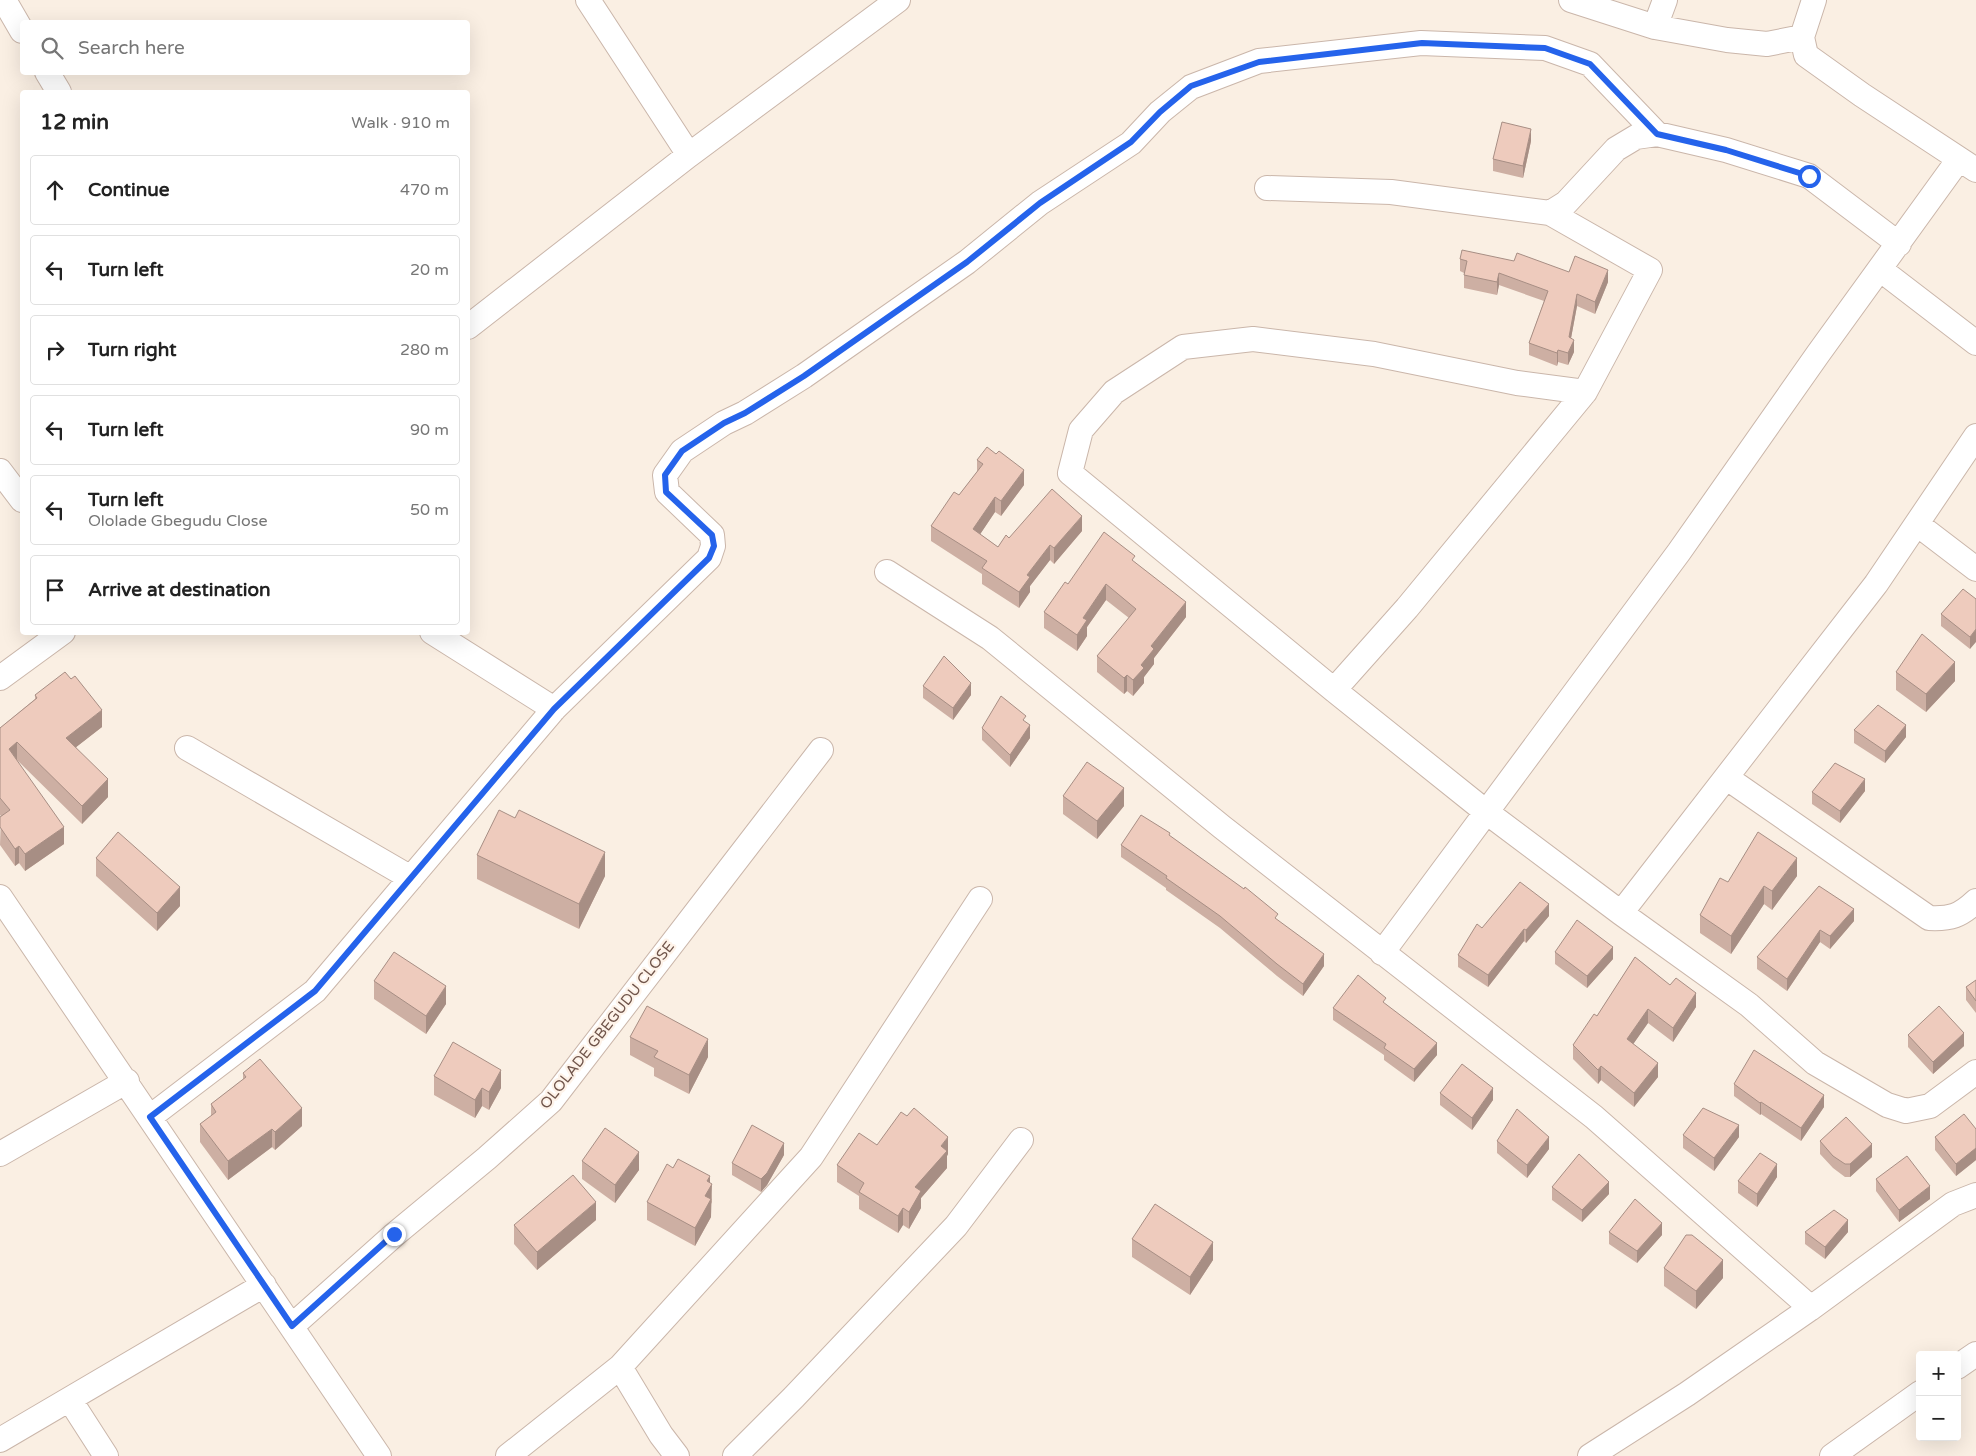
<!DOCTYPE html>
<meta charset="utf-8">
<style>
:root{--surface:#fff;--page:#f2f2f2;--text:#222;--muted:#767676;--line:#e0e0e0}
body{margin:0;font-family:"Varela Round",sans-serif;background:var(--page);color:var(--text)}
.controls{position:absolute;right:15px;bottom:15px;display:grid;overflow:hidden;border-radius:5px;box-shadow:0 5px 20px #0002}
.controls button{width:45px;height:45px;display:grid;place-items:center;padding:0;border:0;border-bottom:1px solid var(--line);background:var(--surface);color:var(--text);font:25px sans-serif}
.stop{position:absolute;width:15px;height:15px;margin:-11px;border:4px solid #2563eb;border-radius:50%;background:#fff}
.stop.end{background:#2563eb;border-color:#fff;box-shadow:0 1px 5px #0008}
.list{margin:0;padding:0;list-style:none}
h2{display:flex;justify-content:space-between;align-items:center;height:65px;margin:0;padding:0 20px;font-size:21px}
h2 small{font-size:16px;font-weight:400;color:var(--muted)}
.list li{display:grid;grid-template-columns:32px 1fr auto;gap:15px;align-items:center;box-sizing:border-box;height:70px;margin:0 10px 10px;padding:0 10px;border:1px solid var(--line);border-radius:5px}
.list b{display:block;font-size:19px;white-space:nowrap}
.list p{margin:0;font-size:16px;white-space:nowrap;color:var(--muted)}
.list em{font-size:16px;font-style:normal;color:var(--muted)}
.icon{flex:none;width:28px;height:28px;fill:none;stroke:currentColor;stroke-width:2;stroke-linecap:round;stroke-linejoin:round}
.map{position:relative;flex:none;width:1976px;height:1456px;overflow:hidden}
.search{position:absolute;background:var(--surface);box-shadow:0 5px 20px #0002;left:20px;top:20px;width:450px;height:55px;display:flex;align-items:center;gap:12px;box-sizing:border-box;padding:0 18px;border-radius:5px;color:var(--muted);font-size:19px}
.panel{position:absolute;background:var(--surface);box-shadow:0 5px 20px #0002;left:20px;top:90px;width:450px;height:545px;border-radius:5px}
.map>svg:first-child{display:block}
</style>
<div class="map">
<svg width="1976" height="1456" viewBox="0 0 1976 1456">
<rect width="100%" height="100%" fill="#faefe3"/>
<g fill="none" stroke-linecap="round" stroke-linejoin="round">
<defs>
<path id="minor" d="M4,0L22,31
M588,0L689,155
M1571,0L1655,27L1727,40L1767,44L1802,37L1806,55L1862,95L1976,170
M1655,27L1665,0
M1802,37L1814,0
M47,72L59,92
M1267,188L1391,192L1550,213L1650,270L1585,392L1407,608L1334,690
M1550,213L1566,203L1616,149L1636,137L1657,134L1726,150L1809,176L1899,244
M1881,270L1976,343
M468,327L689,155L898,0
M1585,392L1517,383L1374,354L1253,339L1183,347L1114,392L1081,430L1070,473L1334,690L1485,811L1621,913L1749,1005L1815,1063L1887,1105L1906,1111L1930,1106L1976,1072
M0,471L22,500
M1917,524L1976,569
M887,572L990,638L1222,827L1594,1117L1811,1308
M432,632L554,709
M0,678L63,632
M187,748L411,878
M1727,778L1929,918C1951,919 1960,916 1976,901
M0,897L379,1456
M1621,913L1876,584L1976,436
M1382,953L1679,552L1818,354L1959,159
M150,1117L315,991L554,709L709,558L713,546L712,535L667,492L665,475L682,451L724,423L745,413L804,376L967,262L1040,203L1131,143L1160,112L1191,87L1259,61L1421,43L1545,48L1590,64L1657,134
M0,1154L127,1081
M292,1326L394,1235L487,1158L551,1101L821,750
M620,1367L661,1435L677,1456
M1957,1367L1976,1354
M70,1400L106,1456
M0,1440L264,1285
M508,1456L620,1367L811,1157L980,899
M735,1456L794,1397L956,1226L1021,1140
M1590,1456L1687,1394L1811,1308L1953,1204L1976,1195
M1832,1456L1920,1393"/>
</defs>
<use href="#minor" stroke="#cab6aa" stroke-width="26"/>
<use href="#minor" stroke="#fff" stroke-width="24"/>
</g>
<path fill="#cdafa3" d="M1531,141L1523,178L1493,171V159Z
M1460,259L1569,272L1608,282L1595,314L1577,306L1571,338L1574,352L1568,365L1558,362L1557,366L1529,355V343L1544,301L1499,285L1497,295L1464,288V273L1460,271Z
M977,460L1024,485L1001,516L995,512L980,534L998,547L1009,538L1082,531L1054,564L1050,560L1030,586V592L1019,608L982,584V574L931,541V526L959,495L977,472Z
M1135,562L1186,617L1154,658V664L1144,677V683L1133,696L1127,691L1124,694L1097,672V656L1129,618L1106,600L1087,627V636L1077,651L1044,628V612L1068,584Z
M1976,599L1970,649L1941,626V614Z
M1896,672L1955,681L1926,712L1896,690Z
M923,686L971,695L953,720L923,698Z
M35,695L102,727L76,747L108,797L82,824L17,760L64,844L25,871L19,863L15,866L0,845L1,816L0,815V728L35,699Z
M1026,722L1030,738L1010,767L982,740V728Z
M1854,730L1906,737L1885,763L1854,743Z
M1865,791L1840,823L1812,804V792Z
M1063,796L1124,806L1097,839L1063,814Z
M1170,836L1278,921L1324,966L1303,996L1277,976L1220,928L1166,890V888L1121,857V845Z
M477,855L605,876L579,929L477,879Z
M96,858L180,906L157,931L96,876Z
M1797,876L1772,910L1764,904L1731,954L1700,933V915L1728,882Z
M1819,886L1854,921L1830,949L1820,942L1787,991L1757,969V957Z
M1549,916L1526,943L1524,941L1488,987L1458,967V955L1482,928Z
M1555,952L1613,959L1587,988L1555,964Z
M1635,957L1696,1007L1673,1042L1648,1023L1633,1044L1658,1077L1634,1107L1601,1080L1598,1084L1573,1059V1045L1597,1016Z
M1976,980V1013L1966,1000V987Z
M374,981L446,1004L426,1034L374,999Z
M1386,1004L1437,1055L1414,1082L1384,1060V1055L1333,1020V1008Z
M1908,1035L1964,1046L1933,1074L1908,1047Z
M630,1037L708,1057L689,1094L654,1076V1068L630,1055Z
M243,1073L302,1126L275,1150L272,1147L228,1180L200,1142V1124L211,1116V1104L243,1080Z
M434,1076L501,1088L489,1110L482,1106L475,1118L434,1095Z
M1734,1084L1824,1107L1801,1141L1761,1114L1760,1115L1734,1096Z
M1440,1093L1493,1100L1472,1130L1440,1105Z
M1976,1129V1160L1956,1176L1935,1150V1137Z
M1683,1135L1739,1137L1714,1171L1683,1148Z
M1497,1141L1549,1149L1527,1178L1497,1153Z
M1820,1141L1872,1157L1850,1177H1845L1833,1168L1820,1154Z
M948,1154L947,1156V1168L921,1198V1208L909,1229L903,1225L898,1233L859,1209V1196L837,1182V1165Z
M784,1155L767,1185L761,1192L732,1175V1163Z
M582,1161L639,1170L615,1203L582,1179Z
M673,1168L710,1183L712,1202L711,1204V1217L695,1246L647,1220V1202Z
M1777,1177L1757,1207L1738,1193V1181Z
M1876,1179L1930,1199L1899,1222L1876,1191Z
M1552,1187L1609,1194L1582,1222L1552,1200Z
M596,1220L537,1270L514,1244V1225Z
M1609,1232L1662,1235L1637,1263L1609,1244Z
M1805,1232H1848L1825,1259L1805,1244Z
M1132,1239L1213,1260L1190,1295L1132,1257Z
M1664,1268L1723,1278L1696,1309L1664,1286Z"/>
<path fill="#a78e84" d="M1531,129V141L1523,178V166Z
M1608,270V282L1595,314V302Z
M1499,273V285L1497,295V282Z
M1577,294V306L1569,349V337Z
M1574,340V352L1568,365V353Z
M1558,350V362L1557,366V353Z
M1024,470V485L1001,516V501Z
M995,497V512L973,545V529Z
M1082,516V531L1054,564V548Z
M1050,545V560L1030,586V592L1019,608V592L1027,575Z
M1106,584V600L1087,627V636L1077,651V635L1083,618Z
M1186,602V617L1154,658V664L1144,677V683L1133,696V680L1151,646Z
M1976,629V642L1970,649V637Z
M1955,662V681L1926,712V694Z
M1127,675V691L1124,694V678Z
M971,683V695L953,720V708Z
M102,710V727L66,755V738Z
M1030,725V738L1010,767V755Z
M1906,725V737L1885,763V751Z
M17,742V760L9,749Z
M108,779V797L82,824V806Z
M1865,779V791L1840,823V811Z
M1124,788V806L1097,839V821Z
M64,827V844L25,871V854Z
M19,846V863L15,866V849Z
M605,852V876L579,929V904Z
M1797,858V876L1772,910V891Z
M1764,886V904L1731,954V936Z
M180,887V906L157,931V913Z
M1549,904V916L1526,943V930Z
M1854,909V921L1830,949V936Z
M1524,929V941L1488,987V975Z
M1820,930V942L1787,991V979Z
M1613,947V959L1587,988V976Z
M1324,954V966L1303,996V984Z
M446,986V1004L426,1034V1016Z
M1696,993V1007L1673,1042V1028Z
M1648,1009V1023L1627,1053V1039Z
M1964,1033V1046L1933,1074V1062Z
M708,1039V1057L689,1094V1075Z
M1437,1043V1055L1414,1082V1069Z
M1658,1063V1077L1634,1107V1093Z
M1601,1066V1080L1598,1084V1070Z
M501,1070V1088L489,1110V1092Z
M482,1088V1106L475,1118V1100Z
M1493,1088V1100L1472,1130V1118Z
M1824,1095V1107L1801,1141V1128Z
M1761,1102V1114L1760,1115V1103Z
M302,1108V1126L275,1150V1132Z
M1739,1125V1137L1714,1171V1158Z
M272,1129V1147L228,1180V1161Z
M948,1137V1154L947,1156V1168L921,1198V1208L909,1229V1212L915,1187L941,1146Z
M1549,1137V1149L1527,1178V1165Z
M784,1143V1155L767,1185L761,1192V1179Z
M1872,1144V1157L1850,1177V1164Z
M1976,1148V1160L1956,1176V1164Z
M639,1152V1170L615,1203V1185Z
M1777,1164V1177L1757,1207V1194Z
M710,1176V1187L712,1184L711,1217L695,1246V1228L705,1196L707,1181Z
M1609,1182V1194L1582,1222V1210Z
M1930,1186V1199L1899,1222V1210Z
M596,1202V1220L537,1270V1252Z
M903,1208V1225L898,1233V1216Z
M1848,1220V1232L1825,1259V1247Z
M1662,1223V1235L1637,1263V1251Z
M1213,1242V1260L1190,1295V1277Z
M1723,1260V1278L1696,1309V1291Z"/>
<path fill="#eecbbd" stroke="#a78e84" d="M1502,122L1531,129L1523,166L1493,159Z
M1462,250L1514,261L1517,253L1569,272L1575,256L1608,270L1595,302L1577,294L1569,337L1574,340L1568,353L1558,350L1557,353L1529,343L1548,291L1499,273L1497,282L1464,275L1467,261L1460,259Z
M987,447L996,454L999,451L1024,470L1001,501L995,497L973,529L998,547L1006,535L1009,538L1052,489L1082,516L1054,548L1050,545L1027,575L1030,577L1019,592L982,568L987,561L931,526L954,492L959,495L983,464L977,460Z
M1104,532L1135,556L1132,560L1186,602L1151,646L1154,649L1141,665L1144,668L1133,680L1127,675L1124,678L1097,656L1136,609L1106,584L1083,618L1087,620L1077,635L1044,612L1065,582L1068,584Z
M1963,589L1976,599V629L1970,637L1941,614Z
M1922,634L1955,662L1926,694L1896,672Z
M944,656L971,683L953,708L923,686Z
M65,672L71,679L75,676L102,710L66,738L108,779L82,806L17,742L9,749L64,827L25,854L19,846L15,849L0,827V817L10,810L0,798V728L37,698L35,695Z
M1001,696L1026,716L1023,720L1030,725L1010,755L982,728Z
M1878,705L1906,725L1885,751L1854,730Z
M1087,762L1124,788L1097,821L1063,796Z
M1835,763L1865,779L1840,811L1812,792Z
M499,810L515,818L519,810L605,852L579,904L477,855Z
M1141,815L1170,833L1169,835L1244,889L1245,887L1278,914L1275,918L1324,954L1303,984L1277,964L1220,916L1166,878L1167,876L1121,845Z
M118,832L180,887L157,913L96,858Z
M1758,832L1797,858L1772,891L1764,886L1731,936L1700,915L1720,878L1728,882Z
M1520,882L1549,904L1526,930L1524,929L1488,975L1458,955L1477,924L1482,928Z
M1819,886L1854,909L1830,936L1820,930L1787,979L1757,957Z
M1577,920L1613,947L1587,976L1555,952Z
M394,952L446,986L426,1016L374,981Z
M1635,957L1670,985L1676,978L1696,993L1673,1028L1648,1009L1627,1039L1658,1063L1634,1093L1601,1066L1598,1070L1573,1045L1594,1014L1597,1016Z
M1358,975L1386,998L1383,1002L1437,1043L1414,1069L1384,1048L1386,1044L1333,1008Z
M1976,980V1001L1966,987Z
M647,1006L708,1039L689,1075L654,1057L658,1051L630,1037Z
M1939,1006L1964,1033L1933,1062L1908,1035Z
M453,1042L501,1070L489,1092L482,1088L475,1100L434,1076Z
M1754,1050L1824,1095L1801,1128L1761,1102L1760,1103L1734,1084Z
M260,1059L302,1108L275,1132L272,1129L228,1161L200,1124L216,1112L211,1104L246,1077L243,1073Z
M1462,1064L1493,1088L1472,1118L1440,1093Z
M914,1108L948,1137L941,1146L947,1151L915,1187L921,1191L909,1212L903,1208L898,1216L859,1192L864,1183L837,1165L859,1133L877,1145L901,1112L907,1116Z
M1703,1108L1739,1125L1714,1158L1683,1135Z
M1517,1109L1549,1137L1527,1165L1497,1141Z
M1964,1114L1976,1129V1148L1956,1164L1935,1137Z
M1846,1117L1872,1144L1850,1164H1845L1833,1156L1820,1141Z
M752,1125L784,1143L767,1173L761,1179L732,1163Z
M605,1128L639,1152L615,1185L582,1161Z
M1760,1153L1777,1164L1757,1194L1738,1181Z
M1579,1154L1609,1182L1582,1210L1552,1187Z
M1907,1156L1930,1186L1899,1210L1876,1179Z
M678,1159L710,1176L707,1181L712,1184L705,1196L711,1199L695,1228L647,1202L667,1164L673,1168Z
M573,1175L596,1202L537,1252L514,1225Z
M1635,1199L1662,1223L1637,1251L1609,1232Z
M1155,1204L1213,1242L1190,1277L1132,1239Z
M1834,1210L1848,1220L1825,1247L1805,1232Z
M1686,1235H1692L1723,1260L1696,1291L1664,1268Z"/>
<g fill="none" stroke-linecap="round" stroke-linejoin="round">
<path stroke="#2563eb" stroke-width="6" d="M394,1234L292,1326L150,1117L315,991L554,709L709,558L714,546L712,535L666,492L665,475L682,451L724,423L745,413L804,376L967,262L1040,203L1131,142L1160,112L1191,86L1259,62L1422,43L1545,48L1590,64L1657,134L1726,150L1809,176"/>
</g>
<g text-anchor="middle" dominant-baseline="central" stroke-width="4.5" stroke-linejoin="round" paint-order="stroke">
<g font-size="15" fill="#70554b" stroke="#fef3e9">
<text transform="translate(607 1025) rotate(-52)">OLOLADE GBEGUDU CLOSE</text>
</g>
</g>
</svg>
<div class="controls">
<button>+</button>
<button>−</button>
</div>
<div class="stop" style="left:1809px;top:176px"></div>
<div class="stop end" style="left:394px;top:1234px"></div>
<div class="search"><svg class="icon" aria-label="search" viewBox="0 0 24 24"><circle cx="10" cy="10" r="6"/><path d="M15 15l6 6"/></svg>Search here</div>
<section class="panel">
<h2>12 min<small>Walk · 910 m</small></h2>
<ul class="list">
<li><svg class="icon" aria-label="ahead" viewBox="0 0 24 24"><path d="M12 20V5M6 11l6-6 6 6"/></svg><div><b>Continue</b></div><em>470 m</em></li>
<li><svg class="icon" aria-label="left" viewBox="0 0 24 24"><path d="M17 20v-9H6M10 6l-5 5 5 5"/></svg><div><b>Turn left</b></div><em>20 m</em></li>
<li><svg class="icon" aria-label="right" viewBox="0 0 24 24"><path d="M7 20v-9h11M14 6l5 5-5 5"/></svg><div><b>Turn right</b></div><em>280 m</em></li>
<li><svg class="icon" aria-label="left" viewBox="0 0 24 24"><path d="M17 20v-9H6M10 6l-5 5 5 5"/></svg><div><b>Turn left</b></div><em>90 m</em></li>
<li><svg class="icon" aria-label="left" viewBox="0 0 24 24"><path d="M17 20v-9H6M10 6l-5 5 5 5"/></svg><div><b>Turn left</b><p>Ololade Gbegudu Close</p></div><em>50 m</em></li>
<li><svg class="icon" aria-label="arrive" viewBox="0 0 24 24"><path d="M6 21V4h12l-3 4 3 4H6"/></svg><div><b>Arrive at destination</b></div></li>
</ul>
</section>
</div>
